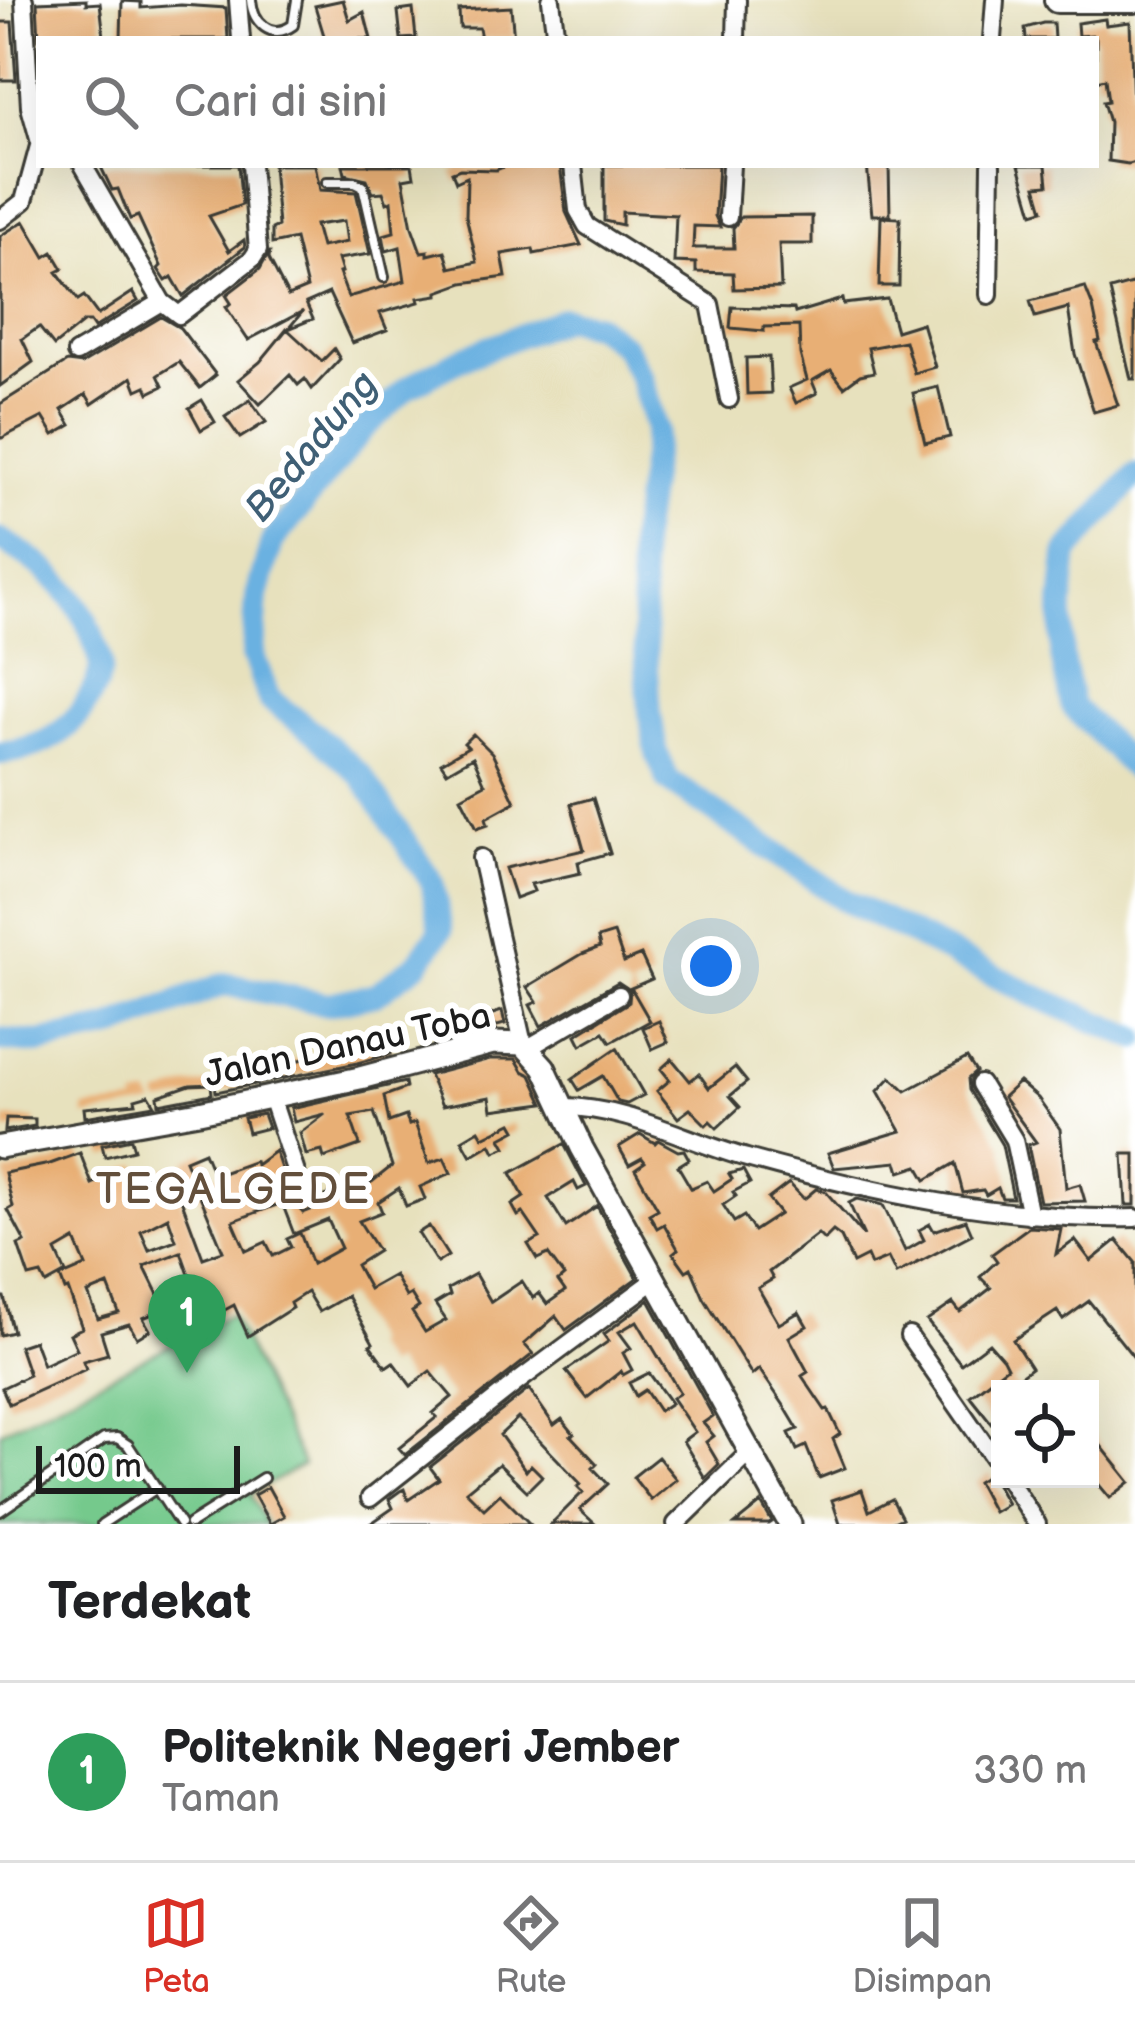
<!DOCTYPE html>
<html lang="id">
<style>
:root{--surface:#fff;--page:#f2f2f2;--text:#202124;--muted:#757577;--line:#e0e0e0;--accent:#d93025}
body{margin:0;font-family:"Balsamiq Sans",sans-serif;background:var(--page);color:var(--text)}
.controls{position:absolute;right:36px;bottom:36px;display:grid;overflow:hidden;border-radius:0px;box-shadow:0 12px 48px #0002}
.controls button{width:108px;height:108px;display:grid;place-items:center;padding:0;border:0;border-bottom:3px solid var(--line);background:var(--surface);color:var(--text);font:60px sans-serif}
.scale{position:absolute;left:36px;bottom:30px;width:204px;box-sizing:border-box;padding-left:12px;border:6px solid #1c1c1c;border-top:0;font-size:33px;line-height:42px;white-space:nowrap;color:#1c1c1c;-webkit-text-stroke:9px #fff;paint-order:stroke}
.you{position:absolute;left:711px;top:966px;width:42px;height:42px;margin:-30px;border:9px solid #fff;border-radius:50%;background:#1a73e8;box-shadow:0 0 0 18px #1a73e833}
.badge{display:grid;place-items:center;width:78px;height:78px;border-radius:50%;background:var(--accent);color:#fff;font-size:39px;font-weight:700}
.pin{position:absolute;translate:-50% -99px;filter:drop-shadow(0 3px 6px #0008)}
.pin::after{content:'';position:absolute;top:63px;width:42px;height:36px;background:inherit;clip-path:polygon(0 0,100% 0,50% 100%)}
.list{margin:0;padding:0;list-style:none}
h2{display:flex;justify-content:space-between;align-items:center;height:156px;margin:0;padding:0 48px;font-size:51px}
h2 small{font-size:39px;font-weight:400;color:var(--muted)}
.list li{display:grid;grid-template-columns:78px 1fr auto;gap:36px;align-items:center;box-sizing:border-box;height:180px;padding:0 48px;border-top:3px solid var(--line)}
.list b{display:block;font-size:45px;white-space:nowrap}
.list p{margin:0;font-size:39px;white-space:nowrap;color:var(--muted)}
.list em{font-size:39px;font-style:normal;color:var(--muted)}
.icon{flex:none;width:66px;height:66px;fill:none;stroke:currentColor;stroke-width:2;stroke-linecap:round;stroke-linejoin:round}
.map{position:relative;flex:none;width:1135px;height:1524px;overflow:hidden}
.search{position:absolute;background:var(--surface);box-shadow:0 12px 48px #0002;left:36px;right:36px;top:36px;height:132px;display:flex;align-items:center;gap:30px;box-sizing:border-box;padding:0 42px;border-radius:0px;color:var(--muted);font-size:45px}
.sheet{height:336px;background:var(--surface)}
nav{display:flex;justify-content:space-around;align-items:center;box-sizing:border-box;height:168px;border-top:3px solid var(--line);background:var(--surface);font-size:33px;color:var(--muted)}
nav a{display:grid;justify-items:center;gap:6px}
nav .on{color:var(--accent)}
.map>svg:first-child{display:block}
</style>
<div class="map">
<svg width="1135" height="1524" viewBox="0 0 1135 1524">
<rect width="100%" height="100%" fill="#fff"/>
<filter id="ink" filterUnits="userSpaceOnUse"><feTurbulence type="fractalNoise" baseFrequency=".00833" numOctaves="2"/><feDisplacementMap in="SourceGraphic" scale="24" xChannelSelector="R" yChannelSelector="G"/><feConvolveMatrix kernelMatrix="1 2 1 2 8 2 1 2 1" color-interpolation-filters="sRGB"/></filter>
<filter id="wash" filterUnits="userSpaceOnUse"><feTurbulence type="fractalNoise" baseFrequency=".004" numOctaves="4" result="noise"/><feDisplacementMap in="SourceGraphic" scale="48" xChannelSelector="R" yChannelSelector="G"/><feGaussianBlur stdDeviation="2.7" result="paint"/><feColorMatrix in="noise" values="0 0 0 0 0 0 0 0 0 0 0 0 0 0 0 0 0 1.4 0 .05"/><feComposite in="paint" operator="in"/></filter>
<g filter="url(#wash)">
<rect width="100%" height="100%" fill="#e7e1bd"/>
<path fill="#75c98c" stroke="#487254" stroke-width="3" d="M231,1314L303,1465L250,1494L266,1524H0V1432Z"/>
<g fill="none" stroke-linecap="round" stroke-linejoin="round">
<path stroke="#6ab1e1" stroke-width="24" d="M1135,475L1067,553L1062,604V657L1072,706L1135,770
M0,540C42,561 80,595 94,641C97,650 102,660 101,668C99,683 89,699 81,711C61,739 33,750 0,753
M0,1040L38,1043L109,1029L224,984L328,1004L376,994L418,963L441,930L432,882L361,775L313,732L269,699L253,655L257,596L272,542L362,430L408,387L460,359L564,318L596,325L625,347L641,379L656,430L639,546L650,714L657,754L668,780L846,901L1031,994L1135,1038"/>
</g>
<g id="blocks">
<path fill="#e8af74" fill-rule="evenodd" d="M86,0V4L100,3L104,37L39,39V35V40L37,2Z
M343,0L349,20L364,12L371,39H325L315,6Z
M122,1L141,2V8L181,5L226,8L228,39H121Z
M511,7L514,39H481L479,28H460L459,10Z
M413,9L416,38L401,39L398,11Z
M1105,19L1106,25L1130,22L1135,162L1128,164L1108,161L1109,122L1103,102L1108,101L1105,79L1096,81V39L1092,35L1078,36L1077,23Z
M0,22H12L16,80H0Z
M1043,23H1053L1054,39H1026L1025,28Z
M100,165H238L242,205L209,216L229,251L244,240L245,247L183,296L172,277L166,281L158,269L161,266L138,216L130,219L118,189L112,190Z
M273,165H315L320,190L356,192L370,254L338,259L342,272L339,273L348,297L405,281L400,247L386,251L383,235L394,232L391,201L387,203L383,192L373,193L367,179L345,174L343,165H412L414,177L403,179L412,227L421,252L428,251V255L445,251L450,268L477,262L466,216L467,177L456,182L452,172L460,169L496,170L508,165H560L566,212L581,245L534,254L533,249L502,254L506,277L463,283L438,292V295L418,298L419,302L380,313L387,330L352,343L329,293L306,303L313,319L288,329L303,311L248,340L226,307L231,303L226,295L260,269L270,251L269,259L288,296L307,288L295,239L272,244V229L278,226ZM344,221L347,242L321,247L315,225Z
M604,165H718L715,216L720,227L694,226L693,248H734L733,228L741,217L812,216V244H779L781,288L734,289L733,273L696,272V263L674,262L676,215L622,212V225L604,221Z
M867,165H889L890,215H872Z
M1019,165H1046L1048,185L1036,186L1043,210L1033,213Z
M881,217L900,218L899,286H879Z
M24,221L45,257L53,252L63,269L57,272L78,300L84,296L98,315L133,292L138,301L94,328L90,322H84L54,346L39,327L22,339L33,362L0,386V236Z
M1135,283V379H1131L1110,290Z
M1085,287L1093,307L1100,341L1096,342L1118,405L1094,412L1075,354L1068,308L1035,317L1030,301Z
M842,299L843,304L887,299L896,331L922,323L935,367L914,373L905,341L868,348L874,372L860,375L844,387L831,370L812,381L817,393L796,403L789,388L807,380L800,354L799,326L764,327V331L730,328L732,307L794,309L795,313Z
M161,317L180,328L216,375L200,388L179,362L158,375L163,386L149,393L146,386L137,390L132,377L92,404L86,394L62,410L71,425L54,435L43,417L0,439V404L67,362L82,364Z
M287,329L322,361L334,349L340,359L312,389L305,379L298,385L290,375L260,404L238,380L260,362Z
M769,357L771,393L747,394L746,358Z
M938,387L950,437L925,443L913,393Z
M202,400L215,422L201,430L189,408Z
M250,400L266,422L240,438L225,417Z
M473,734L492,753L515,802L486,818L488,824L477,828L461,797L485,784L473,757L447,772L441,763L468,747L464,743Z
M593,798L610,853L578,862L580,873L531,884L534,891L515,898L505,868L584,850L571,804Z
M614,933L624,962L641,955L652,979L631,988L650,1021L611,1042L604,1032L581,1045L576,1035L629,1002L630,990L618,982L541,1026L530,1005L537,1002L527,987L582,954L600,947L598,938Z
M502,1011L505,1024L444,1040L441,1031Z
M659,1021L668,1042L652,1049L643,1028Z
M390,1047L391,1054L357,1063L216,1092L214,1076L226,1075V1079L285,1062Z
M617,1048L644,1095L627,1104L618,1102L603,1076L579,1090L572,1079Z
M967,1058L976,1072L968,1079L969,1090L1002,1145L1013,1198H1002L998,1188L986,1195L983,1190L963,1193L955,1163L926,1180L918,1166L900,1172L897,1162L834,1168L828,1153L901,1131L878,1091L891,1077L906,1091Z
M490,1059H516L523,1071L531,1075L544,1103L492,1110L490,1097L442,1106L429,1075Z
M672,1059L690,1081L699,1074L709,1088L735,1067L747,1082L730,1096L740,1107L717,1128L710,1121L706,1125L690,1109L678,1118L657,1091L670,1080L661,1069Z
M405,1082L406,1088L384,1096L389,1122L406,1116L409,1125L415,1123L429,1163L444,1158L451,1173L420,1187L425,1199L406,1206L399,1188L378,1202L382,1212L359,1221L378,1251L356,1265L369,1289L394,1275L406,1297L411,1294L419,1307L412,1312L425,1332L446,1320L435,1304L450,1295L448,1289L475,1274L491,1302L522,1281L533,1298L539,1293L547,1304L565,1291L558,1281L564,1276L548,1254L537,1259L528,1244L540,1238L523,1213L518,1216L512,1205L524,1197L511,1173L564,1144L586,1186L578,1190L574,1182L548,1198L566,1227L597,1206L637,1278L566,1330L556,1316L524,1344L533,1354L405,1455L399,1448L437,1417L433,1413L452,1397L430,1371L411,1386L393,1362L386,1367L370,1345L373,1343L347,1296L319,1312L307,1292L290,1303L292,1308L248,1336L234,1305L197,1325L187,1305L209,1296L199,1278L191,1280L181,1252L144,1266L165,1309L143,1318L150,1330L137,1338L129,1324L101,1332L108,1354L83,1361L86,1369L9,1404L2,1388L29,1375L19,1346L34,1341L43,1365L77,1349L70,1334L82,1328L68,1289L65,1290L60,1277L86,1266L75,1240L56,1251L66,1273L46,1284L41,1274L29,1277L18,1245L25,1242L8,1210L13,1207L5,1173L50,1164L80,1153L92,1184L138,1164L141,1177L169,1167L203,1258L223,1251L185,1160L204,1152L214,1176L255,1161L256,1165L275,1151L292,1201L303,1213L329,1203L325,1196L344,1185L348,1191L372,1182L392,1166L374,1112L350,1116L360,1145L324,1158L322,1151L306,1155L300,1133L325,1114L294,1122L291,1108ZM282,1203L294,1234L328,1220L341,1248L312,1264L300,1233L287,1239L291,1247L273,1256L266,1242L246,1251L233,1221ZM168,1217L176,1240L149,1250L141,1231ZM108,1285L119,1313L98,1319L88,1293Z
M1019,1082L1038,1098L1060,1129L1066,1188L1080,1184L1085,1201L1040,1202L1028,1145L1036,1142L1003,1097Z
M211,1084L212,1094L159,1104L158,1096L190,1085Z
M149,1095L155,1105L85,1117L84,1108L136,1103L135,1099Z
M263,1114L268,1128L248,1133L244,1118Z
M6,1118L35,1119V1126L5,1131Z
M512,1123L516,1130L501,1138L506,1147L495,1152L491,1144L471,1156L462,1140L479,1130L483,1137Z
M640,1134L655,1143L658,1140L678,1151L684,1150L689,1159L678,1166L691,1188L707,1181L714,1191L732,1179L729,1174L743,1170L750,1183L733,1192L736,1196L723,1205L734,1222L744,1216L754,1231L780,1214L768,1199L789,1183L804,1199L816,1189L826,1192L864,1236L849,1203L857,1199L883,1205L905,1251L924,1240L919,1230L930,1224L934,1231L966,1220L972,1234L896,1274L888,1258L871,1265L867,1256L853,1263L841,1237L833,1231L824,1240L818,1234L769,1272L773,1279L758,1288L779,1324L799,1312L807,1326L789,1337L808,1372L802,1376L825,1410L828,1409L840,1434L833,1439L845,1468L819,1478L806,1446L797,1450L789,1433L798,1429L783,1404L759,1369L752,1375L704,1298L691,1268L686,1271L673,1253L678,1249L664,1224L657,1228L649,1214L658,1209L635,1169L645,1162L642,1158L629,1165L619,1147Z
M131,1139L134,1150L105,1157L102,1145Z
M1123,1154H1135V1205H1126Z
M429,1226L448,1256L437,1263L418,1233Z
M1029,1227L1061,1229L1056,1254L1075,1240L1091,1261L1117,1240L1135,1262V1359L1089,1301L1063,1320L1057,1311L1013,1340L1031,1368L1012,1382L1017,1389H1000V1434L970,1396L1007,1367L1003,1359L989,1343L961,1364L927,1321L953,1303L960,1312L991,1288L980,1277L997,1261L992,1254Z
M0,1297H4L13,1332L0,1335Z
M649,1300L713,1416L703,1423L714,1436L706,1442L719,1464L705,1478L683,1441L695,1432L672,1398L680,1393L637,1321L619,1332L631,1348L623,1353L632,1370L623,1375L621,1371L587,1398L566,1371L609,1341L604,1334Z
M649,1373L671,1403L659,1411L645,1390L636,1396L629,1383Z
M529,1389L554,1425L562,1419L574,1434L571,1436L597,1464L593,1468L608,1484L580,1510L595,1524H551L583,1492L578,1487L581,1484L518,1418L500,1435L526,1471L531,1465L542,1476L527,1491L499,1464L466,1491L484,1509L500,1494L530,1524H370L393,1508L389,1499L400,1491L404,1489L408,1500L439,1479L430,1467Z
M1090,1432L1130,1482L1110,1498L1090,1474Z
M658,1457L676,1479L651,1500L633,1477Z
M990,1474L1007,1504L993,1512L977,1482Z
M268,1487L284,1516L270,1524L254,1495Z
M862,1490L869,1511L892,1499L902,1518L889,1524H840L832,1500Z
M761,1503L772,1522L769,1524H735Z"/>
</g>
</g>
<g filter="url(#ink)">
<use href="#blocks" fill-opacity="0" stroke="#3a3a34" stroke-width="3"/>
<g fill="none" stroke-linecap="round" stroke-linejoin="round">
<defs>
<path id="lane" d="M251,0C253,22 271,41 293,25L297,0
M327,182H355L363,186L384,277
M0,1511L104,1439L117,1438L128,1445L180,1524
M102,1524L157,1488
M190,1524L263,1478"/>
<path id="street" d="M24,0L30,107L39,139
M238,0L241,39
M551,0L556,39
M736,39L737,0
M992,39L995,0
M83,165L162,302L179,315L252,259L258,250L251,165
M573,165L578,210L587,226L710,304L729,399
M728,217L731,165
M0,220L24,201L39,146
M989,295L991,165
M76,353L162,302
M481,858L523,1044
M528,1048L619,995
M980,1084L1014,1140L1030,1215
M271,1097L304,1197
M563,1107C626,1107 686,1141 747,1158C872,1193 1005,1221 1135,1218
M909,1336L1000,1467
M1008,1479L1037,1524
M370,1498L520,1380L655,1280
M676,1524L751,1451"/>
<path id="secondary" d="M0,1147L199,1112L360,1078L493,1043L523,1044L544,1067L582,1148L790,1524"/>
<path id="primary" d="M1057,0H1135"/>
</defs>
<use href="#lane" stroke="#3a3a34" stroke-width="14"/>
<use href="#street" stroke="#3a3a34" stroke-width="22"/>
<use href="#secondary" stroke="#3a3a34" stroke-width="27"/>
<use href="#primary" stroke="#3a3a34" stroke-width="30"/>
<use href="#lane" stroke="#fff" stroke-width="8"/>
<use href="#street" stroke="#fff" stroke-width="16"/>
<use href="#secondary" stroke="#fff" stroke-width="21"/>
<use href="#primary" stroke="#fff" stroke-width="24"/>
</g>
</g>
<g text-anchor="middle" dominant-baseline="central" stroke-width="12" stroke-linejoin="round" paint-order="stroke">
<g font-size="36" fill="#1c1c1c" stroke="#fff">
<text transform="translate(348 1046) rotate(-12)">Jalan Danau Toba</text>
</g>
<g font-size="39" font-style="italic" fill="#3f5f75" stroke="#fff">
<text transform="translate(312 447) rotate(-50)">Bedadung</text>
</g>
<g font-size="42" letter-spacing="3" fill="#634f3b" stroke="#fff">
<text x="234" y="1190">TEGALGEDE</text>
</g>
</g>
</svg>
<div class="controls">
<button><svg class="icon" aria-label="locate" viewBox="0 0 24 24"><circle cx="12" cy="12" r="6"/><path d="M12 2v4M12 18v4M2 12h4M18 12h4"/></svg></button>
</div>
<div class="scale">100 m</div>
<div class="you"></div>
<div class="pin badge" style="left:187px;top:1373px;background:#2e9e5b">1</div>
<div class="search"><svg class="icon" aria-label="search" viewBox="0 0 24 24"><circle cx="10" cy="10" r="6"/><path d="M15 15l6 6"/></svg>Cari di sini</div>
</div>
<section class="sheet">
<h2>Terdekat<small></small></h2>
<ul class="list">
<li><span class="badge" style="background:#2e9e5b">1</span><div><b>Politeknik Negeri Jember</b><p>Taman</p></div><em>330 m</em></li>
</ul>
</section>
<nav>
<a class="on"><svg class="icon" aria-label="map" viewBox="0 0 24 24"><path d="M3 6l6-2 6 2 6-2v14l-6 2-6-2-6 2zM9 4v14M15 6v14"/></svg>Peta</a>
<a><svg class="icon" aria-label="directions" viewBox="0 0 24 24"><path d="M12 3l9 9-9 9-9-9zM9 14v-3h6M13 9l2 2-2 2"/></svg>Rute</a>
<a><svg class="icon" aria-label="saved" viewBox="0 0 24 24"><path d="M7 4h10v16l-5-4-5 4z"/></svg>Disimpan</a>
</nav>
